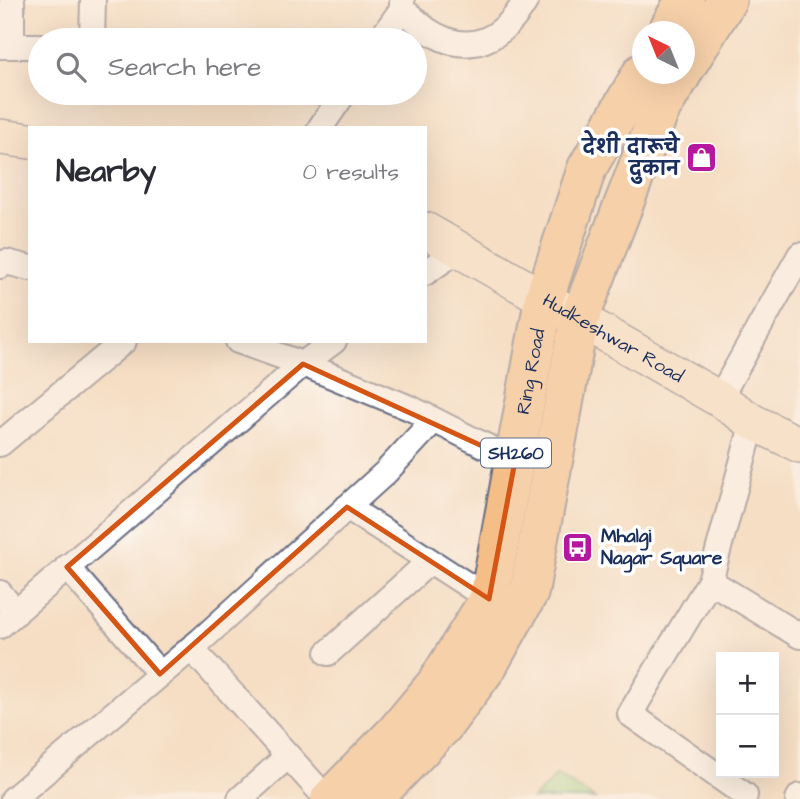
<!DOCTYPE html>
<meta charset="utf-8">
<style>
:root{--surface:#fff;--page:#f7f7f7;--text:#2b2b33;--muted:#7c7c81;--line:#e1e1e2}
body{margin:0;font-family:"Architects Daughter","Playpen Sans Deva",sans-serif;background:var(--page);color:var(--text)}
.controls{position:absolute;right:21px;bottom:21px;display:grid;overflow:hidden;border-radius:0px;box-shadow:0 7px 28px #0002}
.controls button{width:63px;height:63px;display:grid;place-items:center;padding:0;border:0;border-bottom:2px solid var(--line);background:var(--surface);color:var(--text);font:35px sans-serif}
.compass{position:absolute;left:632px;top:21px;width:63px;height:63px;border-radius:50%;background:var(--surface);box-shadow:0 7px 28px #0002;rotate:317deg}
.list{margin:0;padding:0;list-style:none}
h2{display:flex;justify-content:space-between;align-items:center;height:91px;margin:0;padding:0 28px;font-size:30px}
h2 small{font-size:23px;font-weight:400;color:var(--muted)}
.icon{flex:none;width:38px;height:38px;fill:none;stroke:currentColor;stroke-width:2;stroke-linecap:round;stroke-linejoin:round}
.map{position:relative;flex:none;width:800px;height:799px;overflow:hidden}
.search{position:absolute;background:var(--surface);box-shadow:0 7px 28px #0002;left:28px;top:28px;width:399px;height:77px;display:flex;align-items:center;gap:18px;box-sizing:border-box;padding:0 24px;border-radius:38px;color:var(--muted);font-size:26px}
.panel{position:absolute;background:var(--surface);box-shadow:0 7px 28px #0002;left:28px;top:126px;width:399px;height:217px;border-radius:0px}
.map>svg:first-child{display:block}
</style>
<div class="map">
<svg width="800" height="799" viewBox="0 0 800 799">
<rect width="100%" height="100%" fill="#fff"/>
<filter id="ink" filterUnits="userSpaceOnUse"><feTurbulence type="fractalNoise" baseFrequency=".0143" numOctaves="2"/><feDisplacementMap in="SourceGraphic" scale="14" xChannelSelector="R" yChannelSelector="G"/><feConvolveMatrix kernelMatrix="1 2 1 2 8 2 1 2 1" color-interpolation-filters="sRGB"/></filter>
<filter id="wash" filterUnits="userSpaceOnUse"><feTurbulence type="fractalNoise" baseFrequency=".00686" numOctaves="4" result="noise"/><feDisplacementMap in="SourceGraphic" scale="28" xChannelSelector="R" yChannelSelector="G"/><feGaussianBlur stdDeviation="1.57" result="paint"/><feColorMatrix in="noise" values="0 0 0 0 0 0 0 0 0 0 0 0 0 0 0 0 0 1.4 0 .05"/><feComposite in="paint" operator="in"/></filter>
<g filter="url(#wash)">
<rect width="100%" height="100%" fill="#f5dec4"/>
<path fill="#99da91" stroke="#5a8478" stroke-width="2" d="M557,775L595,799H533Z"/>
</g>
<g filter="url(#ink)">
<g fill="none" stroke-linecap="round" stroke-linejoin="round">
<defs>
<path id="street" d="M402,9C411,16 419,24 427,30C469,58 503,40 526,0
M92,40L93,0
M380,40L402,9V0
M0,46H40
M12,46V0
M320,128L344,93
M0,266L6,262L30,268
M425,273L459,249
M238,341L303,364L412,409L515,461
M719,399L800,255
M753,422L710,581L800,636
M0,444L124,341
M347,507L489,599
M67,567L160,674
M710,581L630,714L745,795
M0,593L16,613
M0,626L303,364L334,341
M191,648L327,799
M328,653L430,561
M13,799L201,640L386,472L434,420
M240,799L288,756
M798,799L800,796"/>
<g id="secondary">
<path d="M0,137L30,141"/>
<path id="s1" d="M425,230L719,399L753,422L800,445"/>
</g>
<g id="highway">
<path d="M667,32L685,0"/>
<path d="M684,70L727,0"/>
<path id="s2" d="M330,799L396,732L436,684L489,599L544,299L587,168L642,73"/>
<path d="M373,799L444,725L487,667L529,592L579,320L660,110L682,74"/>
</g>
</defs>
<use href="#street" stroke="#676c82" stroke-width="28"/>
<use href="#secondary" stroke="#676c82" stroke-width="38"/>
<use href="#highway" stroke="#676c82" stroke-width="42"/>
<use href="#street" stroke="#fff" stroke-width="24"/>
<use href="#secondary" stroke="#fbe5cf" stroke-width="35"/>
<use href="#highway" stroke="#f6be87" stroke-width="38"/>
</g>
</g>
<path d="M0 0H800V799H0ZM303,364L515,461L489,599L347,507L160,674L67,567Z" fill="#f5dec4" fill-opacity=".55" fill-rule="evenodd"/>
<path fill="none" stroke="#d45514" stroke-width="5" stroke-linejoin="round" d="M303,364L515,461L489,599L347,507L160,674L67,567Z"/>
<defs>
<symbol id="shop-square" viewBox="-11 -11 22 22"><rect x="-9" y="-9" width="18" height="18" rx="4" fill="#b5179e" stroke="#fff"/><path d="M-5-2.5h2.3a2.7 3.5 0 0 1 5.4 0H5L5.5 6h-11ZM-1.5-2.5h3a1.5 2.3 0 0 0-3 0Z" fill="#fff"/></symbol>
<symbol id="bus-square" viewBox="-11 -11 22 22"><rect x="-9" y="-9" width="18" height="18" rx="4" fill="#b5179e" stroke="#fff"/><path d="M-5-6H5V4H4V6H2V4H-2V6H-4V4H-5ZM-3.5-4V0h7V-4ZM-3.5 1.2v1.5H-2V1.2ZM2 1.2v1.5H3.5V1.2Z" fill="#fff"/></symbol>
</defs>
<g fill-rule="evenodd">
<use href="#shop-square" x="684" y="140" width="35" height="35"/>
<use href="#bus-square" x="560" y="530" width="35" height="35"/>
</g>
<g text-anchor="middle" dominant-baseline="central" stroke-width="7" stroke-linejoin="round" paint-order="stroke">
<rect fill="#fff" stroke="#5f6d8e" stroke-width="2" x="481" y="438.5" width="70" height="29" rx="5"/>
<g font-size="18" font-weight="bold" fill="#1b2f5e">
<text x="516" y="453">SH260</text>
</g>
<g font-size="19" font-weight="bold" fill="#1b2f5e" stroke="#fff" text-anchor="end">
<text x="679" y="147">देशी दारूचे<tspan x="679" dy="22">दुकान</tspan></text>
<text x="601" y="536" text-anchor="start">Mhalgi<tspan x="601" dy="22">Nagar Square</tspan></text>
</g>
<g font-size="19" fill="#1b2f5e" stroke="#fff">
<text stroke="none"><textPath href="#s1" startOffset="217">Hudkeshwar Road</textPath></text>
<text stroke="none"><textPath href="#s2" startOffset="488">Ring Road</textPath></text>
</g>
</g>
</svg>
<div class="controls">
<button>+</button>
<button>−</button>
</div>
<svg class="compass" viewBox="-18 -18 36 36"><path d="M0-13l5 13h-10z" fill="#e53935"/><path d="M0 13l5-13h-10z" fill="#7c7c81"/></svg>
<div class="search"><svg class="icon" aria-label="search" viewBox="0 0 24 24"><circle cx="10" cy="10" r="6"/><path d="M15 15l6 6"/></svg>Search here</div>
<section class="panel">
<h2>Nearby<small>0 results</small></h2>
<ul class="list">
</ul>
</section>
</div>
